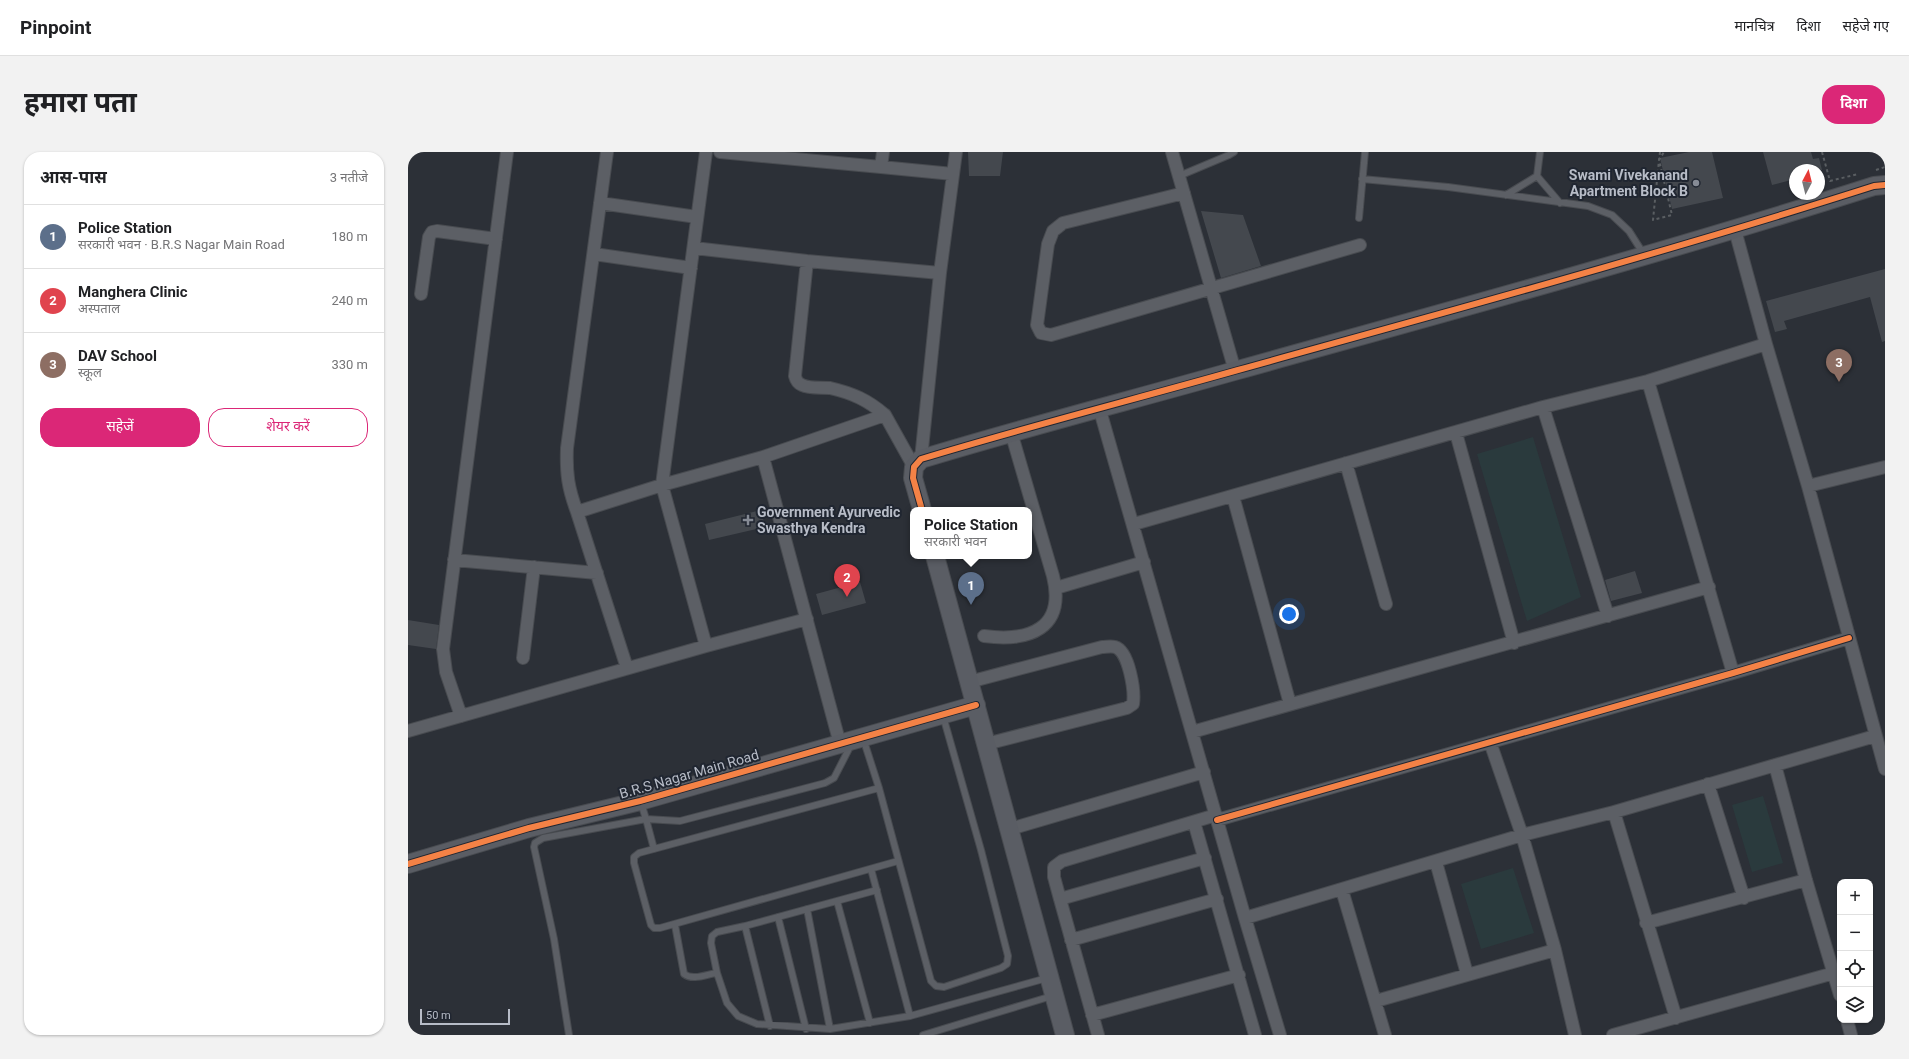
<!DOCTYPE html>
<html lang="hi">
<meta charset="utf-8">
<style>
:root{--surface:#fff;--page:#f2f2f2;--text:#202124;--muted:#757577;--line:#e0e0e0;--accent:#db2777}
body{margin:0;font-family:Roboto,"Noto Sans Devanagari",sans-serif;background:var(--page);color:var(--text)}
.controls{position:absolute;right:12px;bottom:12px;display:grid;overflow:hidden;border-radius:8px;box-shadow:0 1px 3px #0004}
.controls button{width:36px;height:36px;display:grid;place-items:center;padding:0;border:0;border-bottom:1px solid var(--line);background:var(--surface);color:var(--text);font:20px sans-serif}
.compass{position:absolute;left:1381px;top:12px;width:36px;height:36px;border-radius:50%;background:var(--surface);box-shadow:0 1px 3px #0004;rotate:7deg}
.scale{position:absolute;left:12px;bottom:10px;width:90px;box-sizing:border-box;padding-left:4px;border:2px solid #b7bcc7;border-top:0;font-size:11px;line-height:14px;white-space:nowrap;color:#b7bcc7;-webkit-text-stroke:3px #202631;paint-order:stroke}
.you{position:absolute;left:881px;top:462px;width:14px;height:14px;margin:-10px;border:3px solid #fff;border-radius:50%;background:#1a73e8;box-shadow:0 0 0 6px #1a73e833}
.badge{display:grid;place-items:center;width:26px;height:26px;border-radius:50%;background:var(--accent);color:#fff;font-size:13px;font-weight:700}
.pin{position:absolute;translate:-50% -33px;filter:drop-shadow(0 1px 2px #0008)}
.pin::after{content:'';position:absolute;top:21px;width:14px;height:12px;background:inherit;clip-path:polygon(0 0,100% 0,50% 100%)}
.popup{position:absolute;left:502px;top:355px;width:122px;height:52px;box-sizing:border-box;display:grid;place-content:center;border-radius:8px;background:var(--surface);filter:drop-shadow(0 1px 3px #0005);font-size:13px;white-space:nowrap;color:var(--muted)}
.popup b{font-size:15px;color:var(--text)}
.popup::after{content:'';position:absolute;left:50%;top:100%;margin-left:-8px;border:8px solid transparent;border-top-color:var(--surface)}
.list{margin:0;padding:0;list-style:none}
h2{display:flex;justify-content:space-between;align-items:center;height:52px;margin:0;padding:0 16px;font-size:17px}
h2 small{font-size:13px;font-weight:400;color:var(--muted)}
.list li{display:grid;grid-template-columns:26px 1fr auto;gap:12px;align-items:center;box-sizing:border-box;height:64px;padding:0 16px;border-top:1px solid var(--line)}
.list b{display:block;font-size:15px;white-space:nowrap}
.list p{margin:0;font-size:13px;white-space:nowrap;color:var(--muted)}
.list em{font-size:13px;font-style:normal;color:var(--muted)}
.actions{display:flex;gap:8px;padding:12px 16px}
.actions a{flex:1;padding:9px 0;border:1px solid var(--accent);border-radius:16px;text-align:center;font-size:14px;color:var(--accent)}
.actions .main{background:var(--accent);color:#fff}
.icon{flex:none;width:22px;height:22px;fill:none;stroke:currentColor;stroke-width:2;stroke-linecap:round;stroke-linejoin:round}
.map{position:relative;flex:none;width:1477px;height:883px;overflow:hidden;border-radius:16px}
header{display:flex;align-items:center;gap:24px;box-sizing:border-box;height:56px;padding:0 20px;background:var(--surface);border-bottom:1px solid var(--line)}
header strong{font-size:19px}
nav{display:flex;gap:22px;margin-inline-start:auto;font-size:14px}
.intro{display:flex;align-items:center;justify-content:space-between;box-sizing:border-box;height:96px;padding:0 24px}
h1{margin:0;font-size:28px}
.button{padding:10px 18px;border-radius:16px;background:var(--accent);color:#fff;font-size:14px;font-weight:700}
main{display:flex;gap:24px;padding:0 24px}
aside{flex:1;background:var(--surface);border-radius:16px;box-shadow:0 1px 3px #0004}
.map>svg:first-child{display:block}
</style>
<header>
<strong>Pinpoint</strong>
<nav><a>मानचित्र</a><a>दिशा</a><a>सहेजे गए</a></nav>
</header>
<div class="intro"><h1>हमारा पता</h1><a class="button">दिशा</a></div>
<main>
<aside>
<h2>आस-पास<small>3 नतीजे</small></h2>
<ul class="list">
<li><span class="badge" style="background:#5c6f8a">1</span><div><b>Police Station</b><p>सरकारी भवन · B.R.S Nagar Main Road</p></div><em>180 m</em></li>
<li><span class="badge" style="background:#e0444e">2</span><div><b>Manghera Clinic</b><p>अस्पताल</p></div><em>240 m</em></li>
<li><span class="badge" style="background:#8d6e63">3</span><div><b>DAV School</b><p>स्कूल</p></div><em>330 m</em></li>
</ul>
<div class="actions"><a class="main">सहेजें</a><a>शेयर करें</a></div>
</aside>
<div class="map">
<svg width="1477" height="883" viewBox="0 0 1477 883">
<rect width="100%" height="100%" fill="#2c3037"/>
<path fill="#2a3a3d" d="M1125,285L1173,445L1119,469L1069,302Z
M1355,644L1375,711L1344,720L1324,653Z
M1105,716L1126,781L1073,797L1053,732Z"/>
<path fill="#44484e" d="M560,0H595L592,24H561Z
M1281,0H1304L1315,46L1264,57L1252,6Z
M1355,0H1403L1405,7L1411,6L1414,18H1387V27L1364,33Z
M793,59L835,63L853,114L813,126Z
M1477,117V189L1474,190L1462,145L1376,169L1379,177L1367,180L1358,149Z
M353,358L357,375L301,388L297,372Z
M1227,419L1234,441L1203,449L1197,428Z
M452,430L458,451L414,463L408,442Z
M0,468L31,473L28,497L0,493Z"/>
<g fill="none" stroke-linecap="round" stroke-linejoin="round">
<defs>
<path id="lane" d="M1132,0L1129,24L1152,51
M771,24L821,3L826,0
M954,27L1040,35L1180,54L1204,63L1221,79L1235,101
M1098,43L1129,24
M951,66L957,0
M455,586L471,636L523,829L528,834L536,835L593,816L599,812L600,804L573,698L535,564
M471,636L231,701L226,705V711L243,773L246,776H252L490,709
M233,651L238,667L272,669L417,631L426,626L444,591
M463,717L502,864L639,826
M429,749L462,871
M399,757L422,877
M370,765L398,877
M267,773L276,822C285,829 299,822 309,821L319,851L330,864L349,872L422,877L502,864
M337,774L362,874
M309,821L303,791L304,784L309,780L337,774L469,738
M161,883L146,787L126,695L127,691L135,686L238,667L246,697
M515,883L644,844"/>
<path id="street" d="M199,0L159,296C158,321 160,336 169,360L254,333L355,305
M312,0L473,15L475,0
M764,0L827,219
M473,15L545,22
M776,41L655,71L645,79L640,92L629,173L633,181L643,183L952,93
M192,51L289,65
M1327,78L1358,192L1400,334L1477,617
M286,96L399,109L532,121
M186,102L283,116
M399,109L387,224C388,228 389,231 394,233C402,237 413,235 422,236C444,241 460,248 477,263
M13,142L21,85L24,80L29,79L88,87
M1240,229L1325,521
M691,255L837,766L872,883
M1135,255L1200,464
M1048,281L1106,491
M513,307L532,121L548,0
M938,311L978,452
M1400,334L1477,315
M825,344L882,552
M169,360L219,516
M726,372L1135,255L1240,229L1358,192
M46,408L189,421
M648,436L736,410
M576,484C621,490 658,477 645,424L603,280
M298,494L254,333L298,0
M115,506L126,415
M561,530L694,495C698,495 703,494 707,495C721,499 727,539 725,552L719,556L578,592
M53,564L38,520L35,497L99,0
M0,579L298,494L399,467
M784,580L1301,435
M1082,590L1114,683L1147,798
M432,592L355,305L477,263L506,315
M1367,613L1398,728L1432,843
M1300,632L1336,746
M1206,660L1268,866
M809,668L1325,521L1441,486
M786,670L847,883
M602,677L796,620
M1028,710L1059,822
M934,738L977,883
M652,747L797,706
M837,766L1114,683L1206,660L1467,584
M1238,771L1398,728
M663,788L809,747
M968,849L1147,798L1167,883
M684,863L831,823
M1439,868L1443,883
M690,883L652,747L646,725V715L654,709L808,663
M1205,883L1426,821"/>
<path id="secondary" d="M514,358L505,326L506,315L513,307C618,275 724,248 830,218C1042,159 1256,101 1466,34L1477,33
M527,404L657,883
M0,712L121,676L232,649L568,553"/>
</defs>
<use href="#lane" stroke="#484b50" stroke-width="8"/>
<use href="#street" stroke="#484b50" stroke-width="14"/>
<use href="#secondary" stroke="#484b50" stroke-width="20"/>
<path stroke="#5a5e62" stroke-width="2" stroke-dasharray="3 3" stroke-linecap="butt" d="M1252,0L1251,8L1245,68L1264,63L1251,8L1256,0
M1414,0L1422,29L1450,22
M1468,18L1477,15"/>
<use href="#lane" stroke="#5c5f65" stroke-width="6"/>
<use href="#street" stroke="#5c5f65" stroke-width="12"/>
<use href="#secondary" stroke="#5a5d64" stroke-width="18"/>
<defs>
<path id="cycleway" d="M514,358L505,326L506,315L513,307C618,275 724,248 830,218C1042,159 1256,101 1466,34L1477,33
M809,668L1325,521L1441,486
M0,712L121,676L232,649L568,553"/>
</defs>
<use href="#cycleway" stroke="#202631" stroke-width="8"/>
<use href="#cycleway" stroke="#f48246" stroke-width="6"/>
</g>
<g fill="#868b95" stroke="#202631" stroke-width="1.5">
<circle cx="1288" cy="31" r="4"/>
<path d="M338 362h4v4h4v4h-4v4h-4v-4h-4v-4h4z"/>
</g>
<g text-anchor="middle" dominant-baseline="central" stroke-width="4" stroke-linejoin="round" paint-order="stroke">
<g font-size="14" font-weight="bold" fill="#b7bcc7" stroke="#202631" text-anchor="end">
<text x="1280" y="23">Swami Vivekanand<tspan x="1280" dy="16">Apartment Block B</tspan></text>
<text x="349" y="360" text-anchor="start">Government Ayurvedic<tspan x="349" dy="16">Swasthya Kendra</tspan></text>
</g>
<g font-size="14" fill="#b7bcc7" stroke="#202631">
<text transform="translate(281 622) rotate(-16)">B.R.S Nagar Main Road</text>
</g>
</g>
</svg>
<div class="controls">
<button>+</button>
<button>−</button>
<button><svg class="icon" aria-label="locate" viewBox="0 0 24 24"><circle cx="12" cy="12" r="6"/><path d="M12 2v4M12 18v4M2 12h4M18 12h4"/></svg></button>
<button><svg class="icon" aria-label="layers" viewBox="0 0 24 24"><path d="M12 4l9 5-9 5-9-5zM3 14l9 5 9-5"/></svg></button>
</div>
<svg class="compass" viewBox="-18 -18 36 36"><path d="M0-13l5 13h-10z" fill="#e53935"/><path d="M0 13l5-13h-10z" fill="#757577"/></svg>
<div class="scale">50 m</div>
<div class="you"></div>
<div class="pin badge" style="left:563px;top:453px;background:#5c6f8a">1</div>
<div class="popup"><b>Police Station</b>सरकारी भवन</div>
<div class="pin badge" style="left:439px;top:445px;background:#e0444e">2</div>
<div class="pin badge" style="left:1431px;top:230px;background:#8d6e63">3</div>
</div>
</main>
